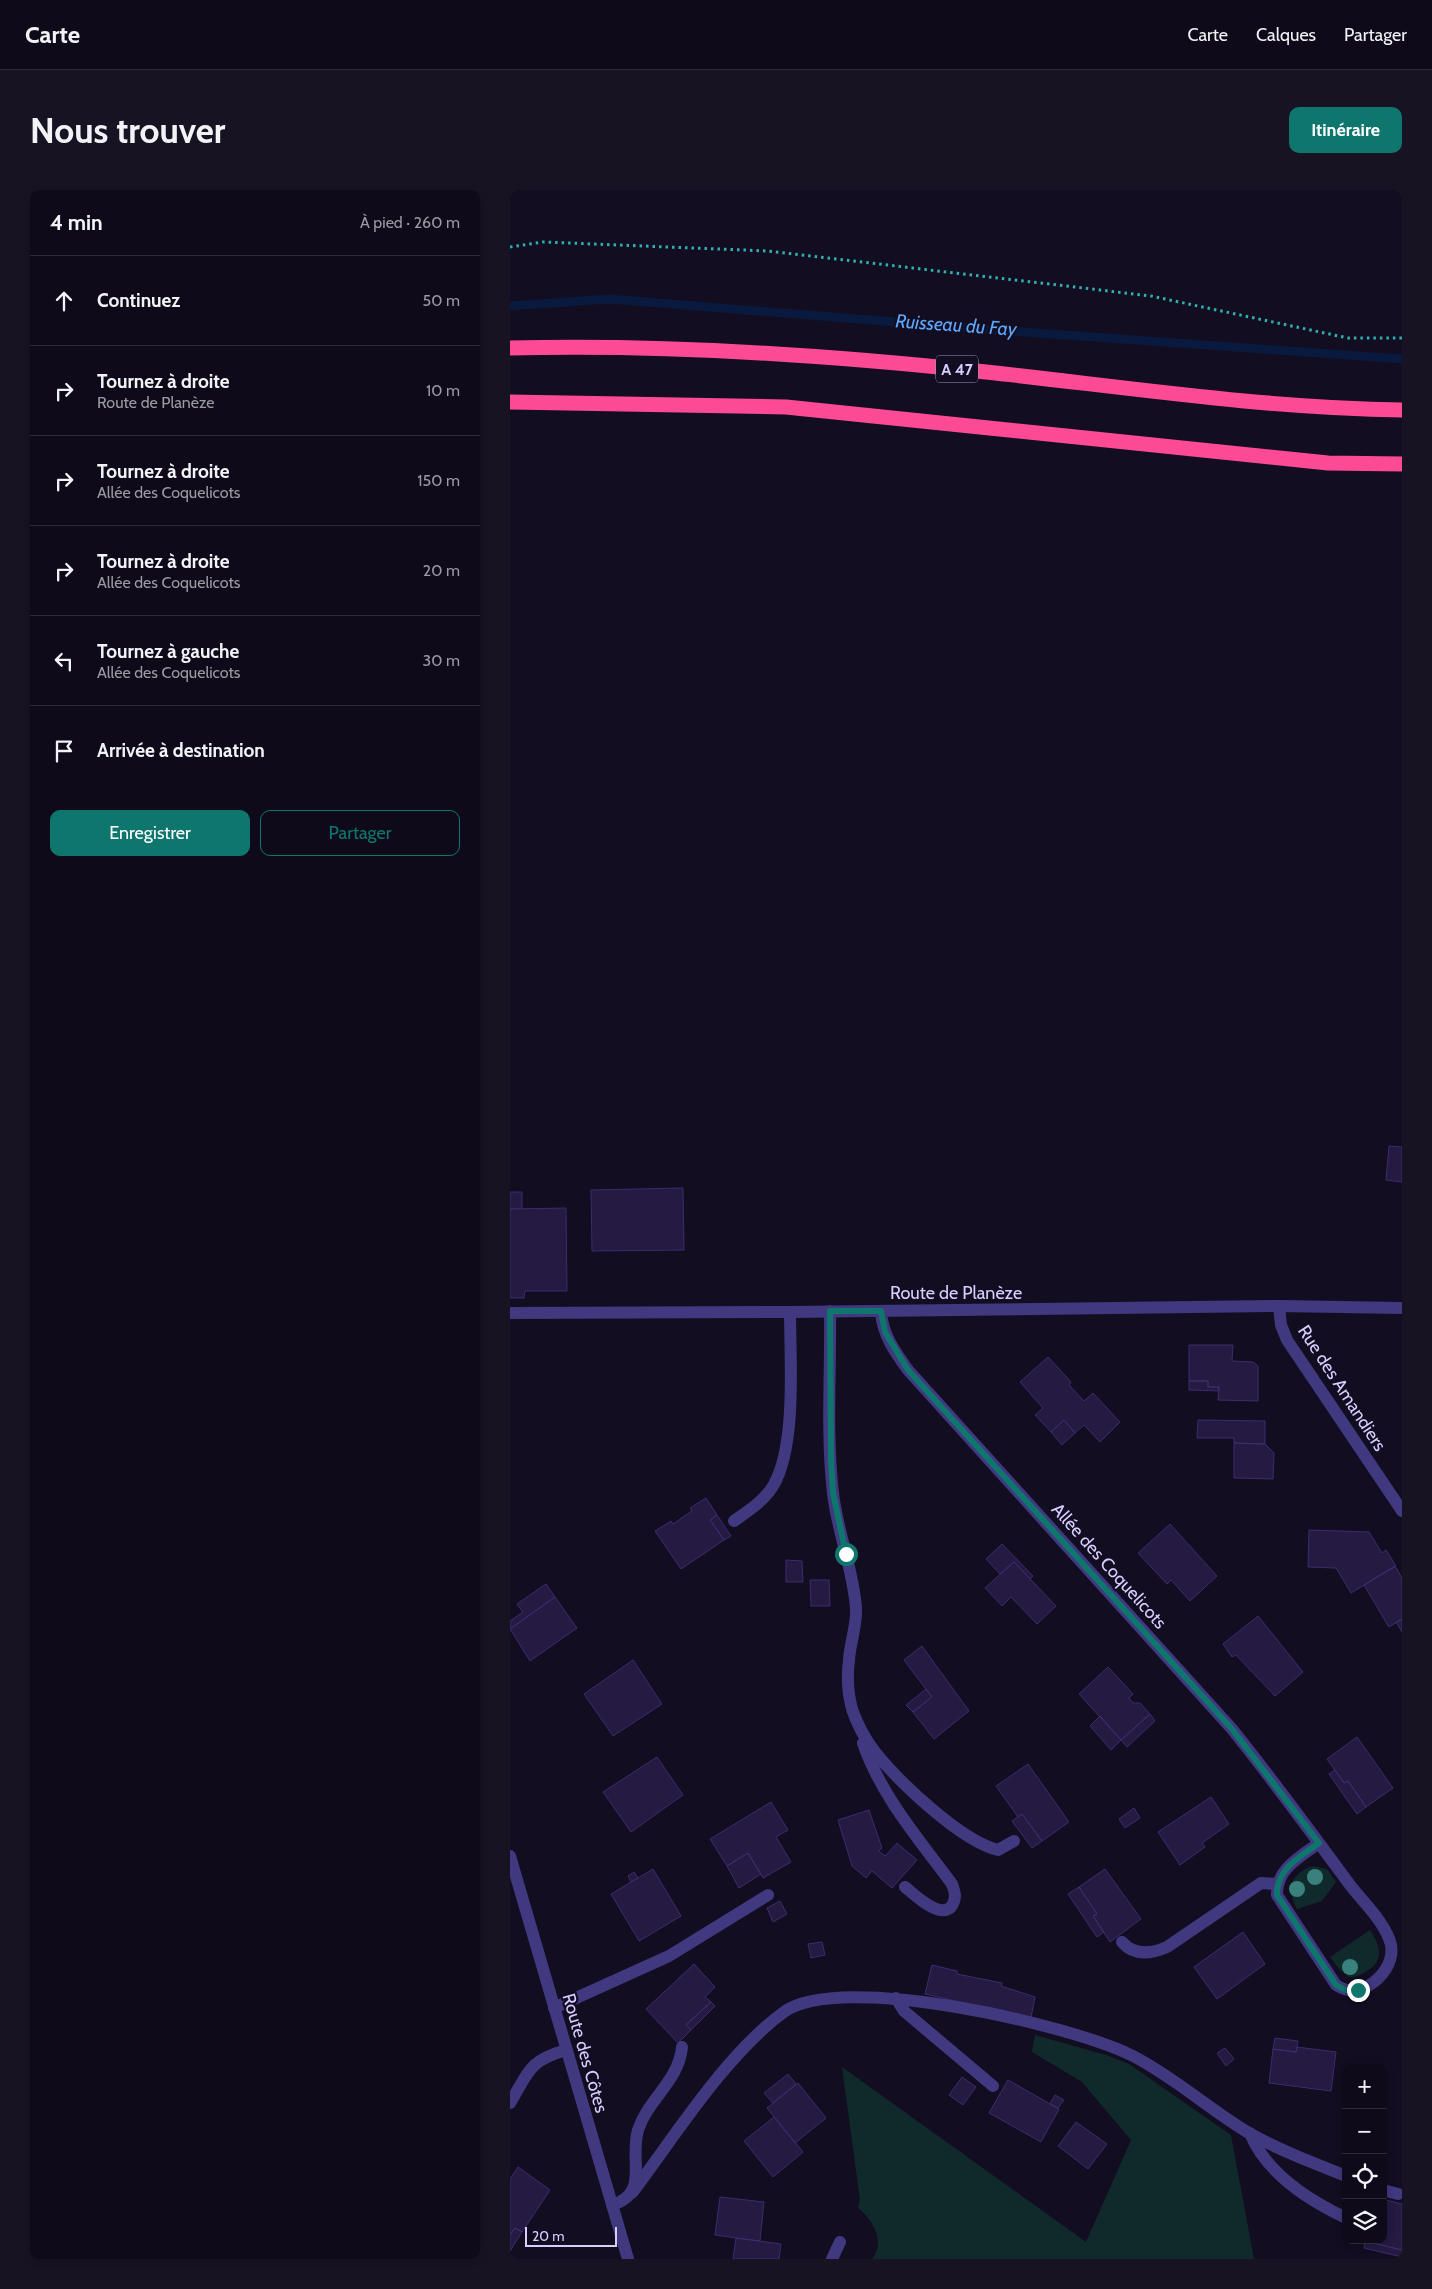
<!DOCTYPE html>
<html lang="fr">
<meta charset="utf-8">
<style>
:root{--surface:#0e0a19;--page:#171322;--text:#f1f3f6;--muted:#9b9aa2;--line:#2e2b38;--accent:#0f766e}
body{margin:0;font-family:Cabin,sans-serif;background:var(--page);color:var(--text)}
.controls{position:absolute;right:15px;bottom:15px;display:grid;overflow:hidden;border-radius:10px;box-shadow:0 2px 8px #0003}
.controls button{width:45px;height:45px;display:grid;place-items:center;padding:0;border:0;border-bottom:1px solid var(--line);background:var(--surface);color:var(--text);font:25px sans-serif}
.scale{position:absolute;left:15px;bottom:12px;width:92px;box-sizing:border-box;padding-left:5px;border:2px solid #d7ceff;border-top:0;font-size:14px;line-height:18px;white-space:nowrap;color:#d7ceff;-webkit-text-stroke:4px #120d21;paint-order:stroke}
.stop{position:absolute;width:15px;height:15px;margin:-11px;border:4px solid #0f766e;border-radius:50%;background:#fff}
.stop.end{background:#0f766e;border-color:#fff;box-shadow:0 1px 5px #0008}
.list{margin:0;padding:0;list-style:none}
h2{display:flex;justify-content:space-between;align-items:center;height:65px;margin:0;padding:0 20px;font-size:21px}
h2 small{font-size:16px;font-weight:400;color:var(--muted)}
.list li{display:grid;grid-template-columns:32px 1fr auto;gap:15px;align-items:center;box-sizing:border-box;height:90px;padding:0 20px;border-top:1px solid var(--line)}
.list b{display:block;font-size:19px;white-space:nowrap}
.list p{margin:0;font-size:16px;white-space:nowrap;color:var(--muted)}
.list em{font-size:16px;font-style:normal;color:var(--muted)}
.actions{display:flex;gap:10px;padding:15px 20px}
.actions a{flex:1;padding:11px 0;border:1px solid var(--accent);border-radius:10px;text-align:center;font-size:18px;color:var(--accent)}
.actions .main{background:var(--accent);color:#fff}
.icon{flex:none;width:28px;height:28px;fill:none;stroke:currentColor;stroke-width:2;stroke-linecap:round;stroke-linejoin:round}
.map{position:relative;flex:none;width:892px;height:2069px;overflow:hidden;border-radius:10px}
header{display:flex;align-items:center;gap:30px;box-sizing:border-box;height:70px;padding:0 25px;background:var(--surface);border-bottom:1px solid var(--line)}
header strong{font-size:24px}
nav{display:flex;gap:28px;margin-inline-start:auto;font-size:18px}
.intro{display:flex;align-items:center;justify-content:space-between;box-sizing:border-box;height:120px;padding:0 30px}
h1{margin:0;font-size:35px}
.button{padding:12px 22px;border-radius:10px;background:var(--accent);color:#fff;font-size:18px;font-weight:700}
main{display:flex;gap:30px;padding:0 30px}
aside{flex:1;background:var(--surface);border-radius:10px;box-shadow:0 2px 8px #0003}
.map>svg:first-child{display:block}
</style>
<header>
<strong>Carte</strong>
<nav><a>Carte</a><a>Calques</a><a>Partager</a></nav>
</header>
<div class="intro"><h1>Nous trouver</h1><a class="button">Itinéraire</a></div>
<main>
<aside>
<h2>4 min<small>À pied · 260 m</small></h2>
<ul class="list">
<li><svg class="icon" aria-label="ahead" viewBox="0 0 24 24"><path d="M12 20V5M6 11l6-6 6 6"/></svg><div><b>Continuez</b></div><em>50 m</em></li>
<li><svg class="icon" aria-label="right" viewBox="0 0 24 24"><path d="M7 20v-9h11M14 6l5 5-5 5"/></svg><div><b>Tournez à droite</b><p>Route de Planèze</p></div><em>10 m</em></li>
<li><svg class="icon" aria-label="right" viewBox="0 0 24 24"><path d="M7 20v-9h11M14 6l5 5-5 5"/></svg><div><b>Tournez à droite</b><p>Allée des Coquelicots</p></div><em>150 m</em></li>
<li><svg class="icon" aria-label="right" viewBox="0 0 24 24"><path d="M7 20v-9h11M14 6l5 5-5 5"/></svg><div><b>Tournez à droite</b><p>Allée des Coquelicots</p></div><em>20 m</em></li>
<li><svg class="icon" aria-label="left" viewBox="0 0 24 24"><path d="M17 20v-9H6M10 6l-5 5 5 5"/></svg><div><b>Tournez à gauche</b><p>Allée des Coquelicots</p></div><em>30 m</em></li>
<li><svg class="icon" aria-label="arrive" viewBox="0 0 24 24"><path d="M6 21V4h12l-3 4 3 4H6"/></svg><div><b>Arrivée à destination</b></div></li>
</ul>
<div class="actions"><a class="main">Enregistrer</a><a>Partager</a></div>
</aside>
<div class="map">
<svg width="892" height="2069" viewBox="0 0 892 2069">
<rect width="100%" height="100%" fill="#120d21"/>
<path fill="#102a2b" d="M803,1676L817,1679L826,1692L812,1711L787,1719C776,1700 780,1683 803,1676Z
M860,1740C870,1755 875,1770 857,1781C851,1785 846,1787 839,1787L830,1780L820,1767Z
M525,1845L596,1865L619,1874L721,1945L744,2069H362C376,2052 363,2030 348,2018L350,2010L332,1877L576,2052L621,1950L572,1892L522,1862Z"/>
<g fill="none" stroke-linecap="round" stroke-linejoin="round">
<path stroke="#0a193e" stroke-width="9" d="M0,116L99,109L472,139L892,169"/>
</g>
<path fill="#241a42" stroke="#3d2c6e" d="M879,956L892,957V992L876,990Z
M173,998L174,1060L82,1061L81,1000Z
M0,1002H12V1018L0,1019Z
M56,1018L57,1101H15L14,1108H0V1019Z
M679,1155H723L722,1171L743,1172L748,1176V1211L708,1210L709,1197H698V1191H679Z
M538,1167L561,1192L559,1195L574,1211L583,1203L610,1232L590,1252L574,1235L565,1243L554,1230L541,1242L525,1225L533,1218L510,1192Z
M679,1191H698V1197H709V1201L679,1200Z
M554,1230L565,1243L552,1255L541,1242Z
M688,1230L755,1231V1254L724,1253V1248H687Z
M724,1253L755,1254L764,1263L763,1289L724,1288Z
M196,1308L207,1325L200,1330L214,1350L171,1379L145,1341L161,1331L163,1334L182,1321L180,1318Z
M207,1325L221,1346L214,1350L200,1330Z
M660,1334L707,1386L680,1411L661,1390L657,1394L628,1363Z
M799,1340L859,1342L872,1363L876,1360L886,1376L841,1403L826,1378L798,1377Z
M492,1354L523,1386L520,1389L504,1372L490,1384L476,1369Z
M276,1370L292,1371L293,1392H276Z
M504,1372L546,1416L527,1434L501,1407L492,1416L475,1398Z
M885,1376L892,1388V1429L879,1437L854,1395Z
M300,1390H319L320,1416H301Z
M36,1394L45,1407L0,1439V1431L13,1422L7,1414Z
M45,1407L67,1438L20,1471L0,1439Z
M748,1426L793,1482L765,1506L726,1465L722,1467L713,1454Z
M892,1429V1442L886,1432Z
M412,1456L459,1521L424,1549L403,1522L422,1507L394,1470Z
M123,1470L152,1514L103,1546L74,1504Z
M598,1477L623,1504L619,1508L623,1513H630L640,1524L611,1550L569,1504Z
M416,1499L422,1507L403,1522L396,1515Z
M640,1524L645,1531L617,1557L611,1550Z
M590,1526L611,1550L601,1560L580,1536Z
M847,1547L883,1598L856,1617L838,1591L834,1593L817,1569Z
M147,1567L173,1605L121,1642L93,1602Z
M518,1574L559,1632L532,1651L512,1624L508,1627L486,1596Z
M825,1580L834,1593L838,1591L856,1617L847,1624L819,1584Z
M701,1607L719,1634L692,1653L695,1657L670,1675L648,1642Z
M261,1612L278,1640L266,1647L281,1672L253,1688L238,1663L217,1676L200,1649Z
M624,1618L630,1628L615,1638L609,1629Z
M359,1620L372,1658L369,1661L375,1666L387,1653L407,1670L382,1698L362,1681L356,1688L342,1676L328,1630Z
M512,1624L532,1651L522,1658L502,1631Z
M238,1663L251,1684L229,1698L217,1676Z
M143,1679L171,1726L129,1751L101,1704Z
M595,1679L631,1729L600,1752L583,1726L587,1724L569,1697Z
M124,1682L128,1688L121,1692L118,1686Z
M569,1697L587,1724L583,1726L594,1742L587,1747L558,1704Z
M270,1711L277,1724L263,1732L257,1718Z
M733,1742L755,1774L707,1809L684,1777Z
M312,1752L315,1765L301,1768L298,1754Z
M184,1774L205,1797L195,1807L201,1812L176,1835L181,1840L168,1853L136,1819Z
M422,1775L447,1781V1784L492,1793L491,1796L525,1807L521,1828L415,1804Z
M201,1812L205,1816L181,1840L176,1835Z
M765,1848L788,1851L786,1862L763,1859Z
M787,1857L826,1862L821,1901L759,1893L763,1859L786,1862Z
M715,1858L724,1869L716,1876L707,1863Z
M278,1884L286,1894L263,1913L254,1903Z
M452,1887L466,1897L453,1915L439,1905Z
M498,1890L549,1919L531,1952L479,1923Z
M288,1893L316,1928L285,1953L257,1918Z
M545,1905L554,1910L548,1918L540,1914Z
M264,1927L293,1962L263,1987L234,1951Z
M566,1932L597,1954L578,1979L548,1956Z
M8,1977L40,2000L12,2042L5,2038L0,2045V1989Z
M210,2007L254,2012L250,2051L205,2045Z
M876,2010L892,2014V2060L855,2051L873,2050V2019Z
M5,2038L12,2042L0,2061V2045Z
M226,2048L271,2054L269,2069H223Z
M855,2051L892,2060V2067L854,2058Z"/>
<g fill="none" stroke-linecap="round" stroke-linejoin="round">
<path stroke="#2fb1b2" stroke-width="3" stroke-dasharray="2.5 4" stroke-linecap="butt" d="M0,57L33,52L258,61L641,106L838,148H892"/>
<path stroke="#403980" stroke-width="12" d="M320,1121C321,1181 316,1243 323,1303C327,1341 343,1378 346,1418C347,1436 340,1452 339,1470C337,1485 338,1504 342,1519C347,1534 355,1549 365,1562C389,1592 451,1651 488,1660L504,1651
M224,1331C238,1321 254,1311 263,1296C287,1256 280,1168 280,1122
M353,1553C371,1606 409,1649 442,1694C445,1702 447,1709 441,1717C429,1729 405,1705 395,1697
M612,1752C624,1766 641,1764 657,1757L751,1693L767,1694
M386,1808L394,1821L483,1896
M44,1818L159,1766L258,1705
M740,1943C756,1983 798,2010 836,2028
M873,2000L888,2004
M122,2003C165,1946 216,1864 274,1822C330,1781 562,1835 623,1866C664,1887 699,1919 739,1943C769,1960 803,1973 836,1986
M102,2015C140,2003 119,1971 128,1940C138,1909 169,1891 172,1857"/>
<path stroke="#403980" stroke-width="12" d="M769,1116L771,1135L777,1150L892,1321
M371,1121C372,1144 385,1162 398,1180L722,1539C763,1590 801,1642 840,1695C853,1712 876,1733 881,1755C884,1772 872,1788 858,1796C847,1803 837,1802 826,1795L767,1705C766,1679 790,1667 809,1653
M0,1123L280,1122L769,1116L892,1118
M0,1666L118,2069
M0,1913C19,1882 18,1871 56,1860
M322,2069L330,2052"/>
<path stroke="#fd4a94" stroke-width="15" d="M0,158C159,154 318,165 476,182C615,197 752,218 892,220
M0,212L276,217L818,273L892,274"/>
</g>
<g fill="#3a807c">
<circle cx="805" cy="1687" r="8"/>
<circle cx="787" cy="1699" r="8"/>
<circle cx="840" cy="1777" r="8"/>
</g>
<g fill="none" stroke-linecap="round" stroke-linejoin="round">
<path stroke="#0f766e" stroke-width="6" d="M336,1364L323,1303L321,1270L320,1121H371L375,1142L398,1180L722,1539L809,1653C790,1667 766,1679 767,1705L826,1795L835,1800H848"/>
</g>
<g text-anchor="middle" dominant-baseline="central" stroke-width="4.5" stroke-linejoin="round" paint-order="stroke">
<rect fill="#120d21" stroke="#9c94bc" stroke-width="1" x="426" y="165.5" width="42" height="27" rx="4"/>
<g font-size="16" font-weight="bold" fill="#d7ceff">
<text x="447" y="179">A 47</text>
</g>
<g font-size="18" fill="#d7ceff" stroke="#120d21">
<text x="446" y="1103">Route de Planèze</text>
<text transform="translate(832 1198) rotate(57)">Rue des Amandiers</text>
<text transform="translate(599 1376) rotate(48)">Allée des Coquelicots</text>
<text transform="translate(75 1863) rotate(74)">Route des Côtes</text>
</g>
<g font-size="19" font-style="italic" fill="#5da8fe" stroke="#120d21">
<text transform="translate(446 135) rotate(4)">Ruisseau du Fay</text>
</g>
</g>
</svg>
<div class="controls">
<button>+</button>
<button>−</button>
<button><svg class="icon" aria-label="locate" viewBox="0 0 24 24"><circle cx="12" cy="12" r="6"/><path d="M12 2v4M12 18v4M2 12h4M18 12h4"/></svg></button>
<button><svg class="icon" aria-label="layers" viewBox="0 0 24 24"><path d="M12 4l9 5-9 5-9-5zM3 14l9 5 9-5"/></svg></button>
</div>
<div class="scale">20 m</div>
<div class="stop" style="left:336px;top:1364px"></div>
<div class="stop end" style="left:848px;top:1800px"></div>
</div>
</main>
